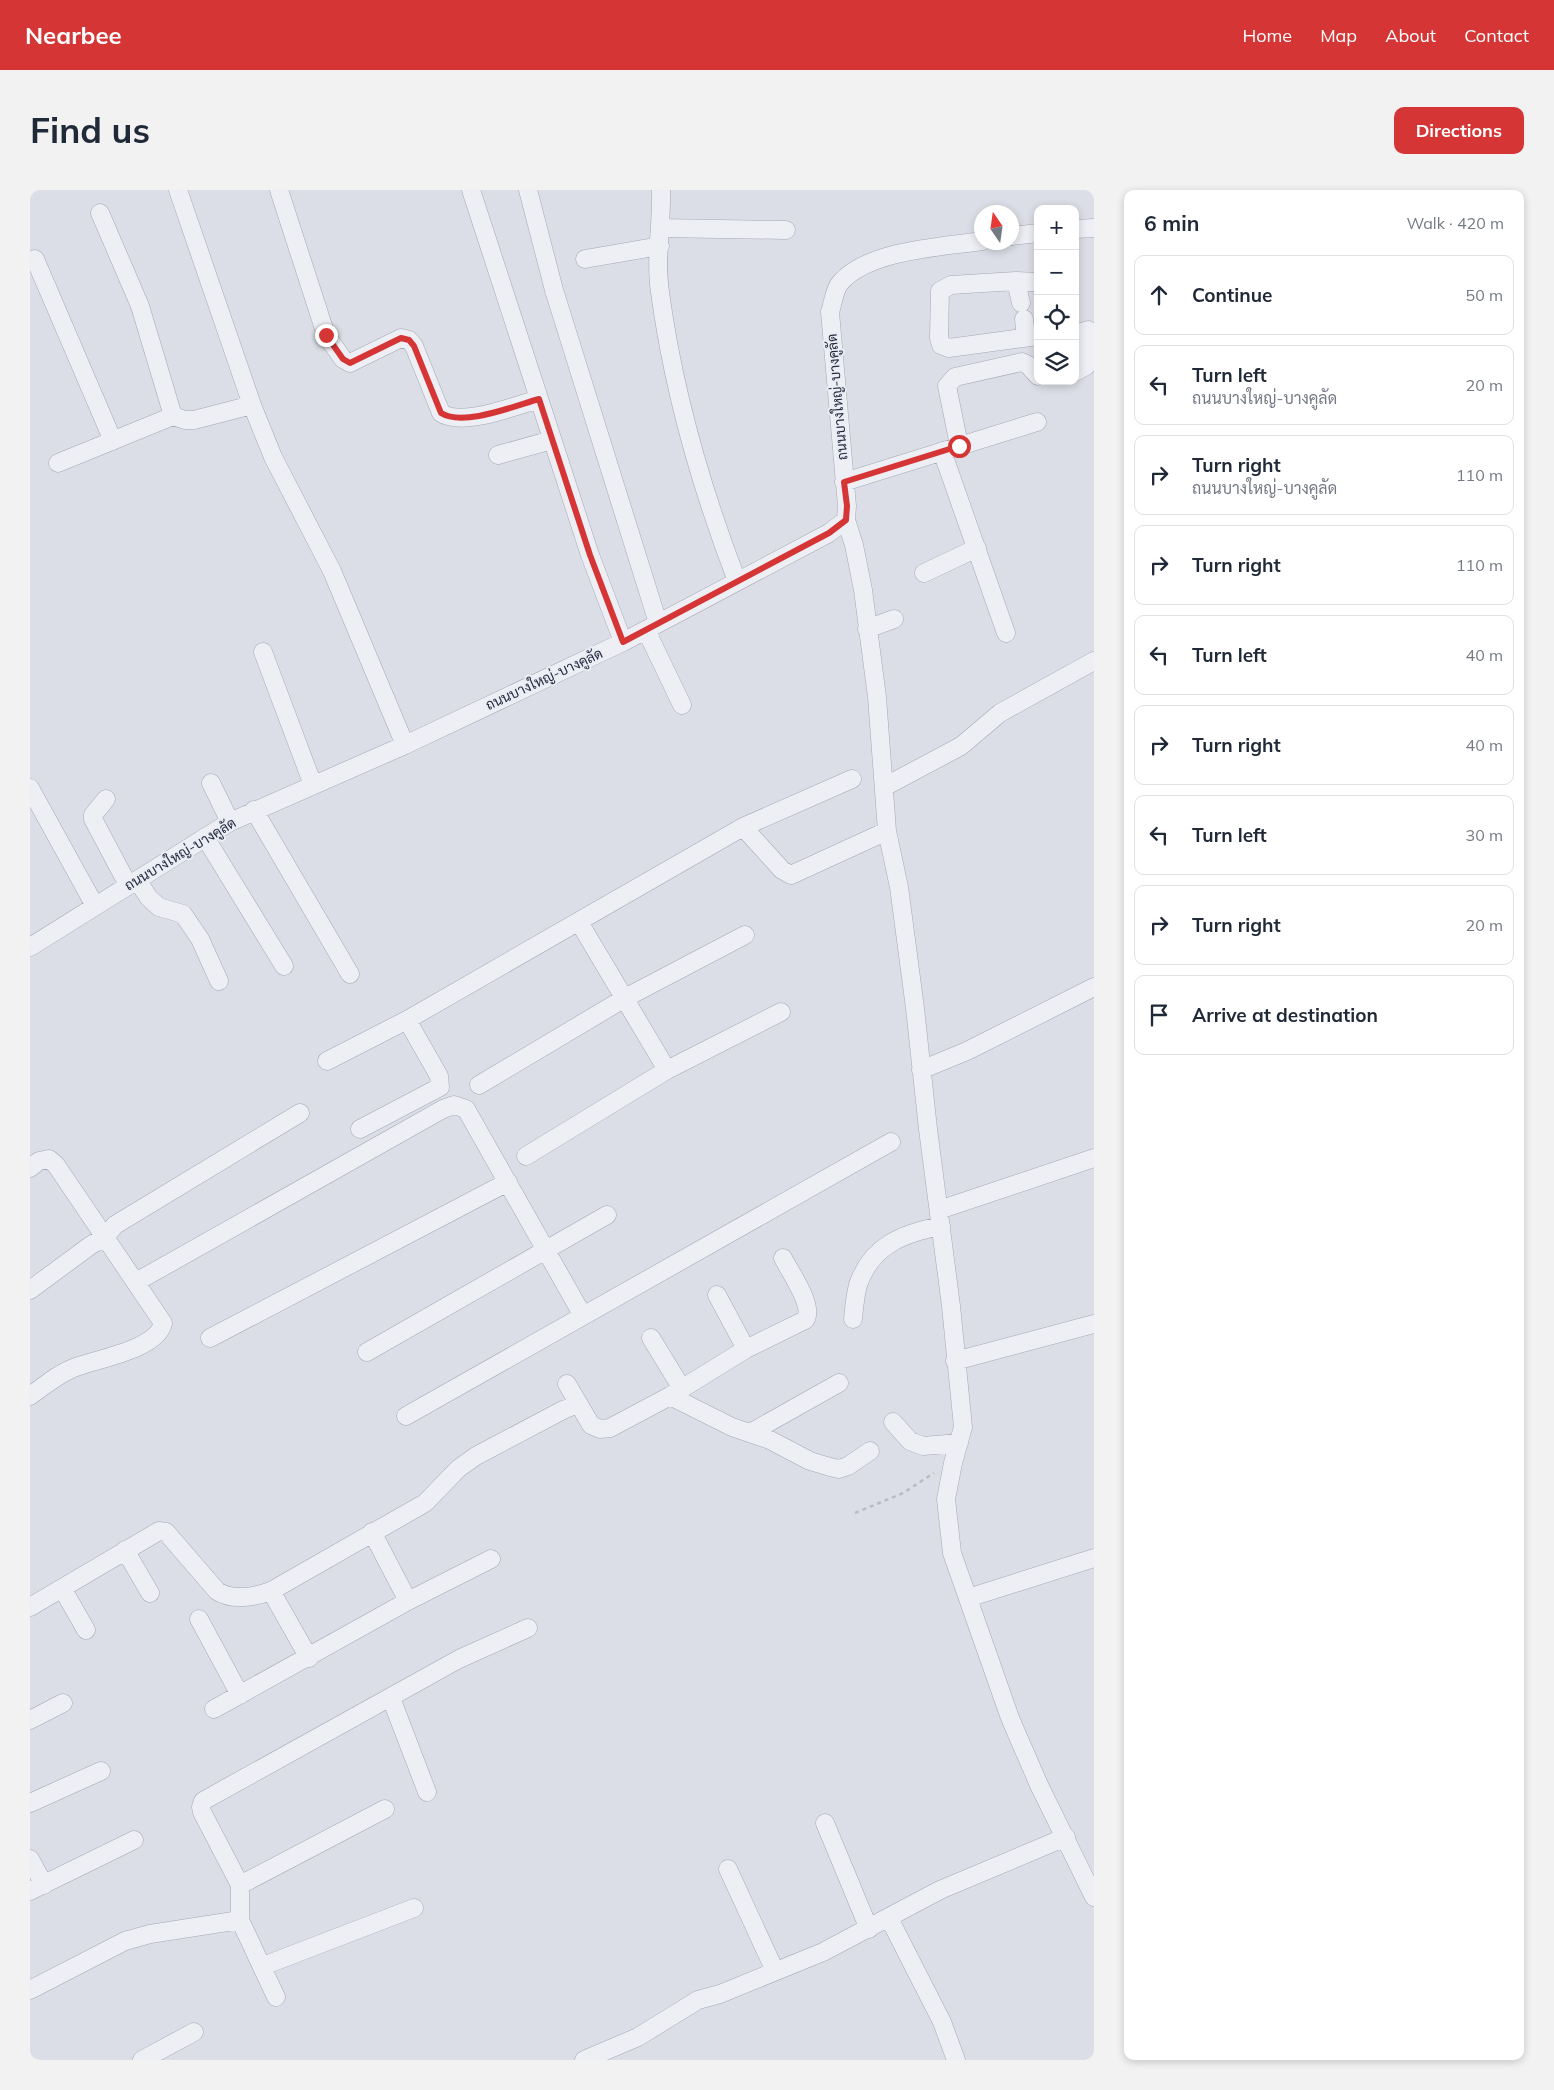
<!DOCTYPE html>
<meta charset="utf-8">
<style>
:root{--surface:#fff;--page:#f2f2f3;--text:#1f2937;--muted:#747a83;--line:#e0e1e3;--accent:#d63536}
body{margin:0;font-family:Mulish,Sarabun,sans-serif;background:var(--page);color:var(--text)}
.controls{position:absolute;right:15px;top:15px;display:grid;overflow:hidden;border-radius:10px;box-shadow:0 2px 8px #0003}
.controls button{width:45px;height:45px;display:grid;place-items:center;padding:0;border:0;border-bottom:1px solid var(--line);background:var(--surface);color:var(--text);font:25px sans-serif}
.compass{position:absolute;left:944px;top:15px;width:45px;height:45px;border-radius:50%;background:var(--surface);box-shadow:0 2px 8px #0003;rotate:347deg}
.stop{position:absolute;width:15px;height:15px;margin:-11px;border:4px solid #d63536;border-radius:50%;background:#fff}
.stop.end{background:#d63536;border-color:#fff;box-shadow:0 1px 5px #0008}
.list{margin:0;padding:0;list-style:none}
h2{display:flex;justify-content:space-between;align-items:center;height:65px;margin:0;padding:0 20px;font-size:21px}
h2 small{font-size:16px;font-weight:400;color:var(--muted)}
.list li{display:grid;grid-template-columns:32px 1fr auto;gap:15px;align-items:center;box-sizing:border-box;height:80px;margin:0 10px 10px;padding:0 10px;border:1px solid var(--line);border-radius:10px}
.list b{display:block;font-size:19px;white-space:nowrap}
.list p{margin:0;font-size:16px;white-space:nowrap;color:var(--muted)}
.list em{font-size:16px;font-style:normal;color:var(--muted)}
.icon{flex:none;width:28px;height:28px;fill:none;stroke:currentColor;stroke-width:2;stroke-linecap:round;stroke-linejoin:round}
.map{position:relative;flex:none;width:1064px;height:1870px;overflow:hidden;border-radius:10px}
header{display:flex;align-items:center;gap:30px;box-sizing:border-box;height:70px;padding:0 25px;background:var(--accent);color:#fff}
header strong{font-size:24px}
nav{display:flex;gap:28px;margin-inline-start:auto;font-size:18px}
.intro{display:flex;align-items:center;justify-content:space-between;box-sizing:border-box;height:120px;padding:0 30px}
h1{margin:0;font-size:35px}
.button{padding:12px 22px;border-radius:10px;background:var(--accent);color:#fff;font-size:18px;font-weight:700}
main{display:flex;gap:30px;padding:0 30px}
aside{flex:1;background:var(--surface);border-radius:10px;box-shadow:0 2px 8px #0003}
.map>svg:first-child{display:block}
</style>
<header>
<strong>Nearbee</strong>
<nav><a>Home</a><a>Map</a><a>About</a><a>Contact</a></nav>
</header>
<div class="intro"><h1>Find us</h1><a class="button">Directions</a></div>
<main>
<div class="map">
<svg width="1064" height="1870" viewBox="0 0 1064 1870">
<rect width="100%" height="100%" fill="#dbdee6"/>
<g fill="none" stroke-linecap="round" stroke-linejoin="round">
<defs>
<path id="minor" d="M148,0L222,215L243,267L302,381L375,555
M249,0L296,145L313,169L320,173L371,148L379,150L384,156L411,223C433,237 484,216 509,209
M441,0L560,365L593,452
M498,0L524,100L628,433
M631,0C632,34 625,69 630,102C643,199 672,300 707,391
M70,23L110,116L143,226
M630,38L756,40
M1045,39L1064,38
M982,46L1008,43
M5,69L83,251
M555,69L630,56
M986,91L1008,92
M991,113L986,91L921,95L910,101L909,148L911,155L919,158L1008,146
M994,129L996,147
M1064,148L1058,140L1048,143L1046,152L1052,158C1059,159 1063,156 1064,149
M1045,182L1056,176L1057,159
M929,255L917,196L925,187L992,172L998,175L1008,186
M912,261L976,443
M468,265L522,250
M28,273L143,226L155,230H164L222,215
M814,292L1007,232
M816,330L824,355L833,400L847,507L857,641L869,697L885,818L898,939L921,1116L933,1237L923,1273L916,1309L922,1363L980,1528L1009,1595L1064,1707
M894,383L947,358
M837,439L864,429
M616,440L652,515
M233,462L283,595
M181,593L200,632
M854,597L931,556L970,523L1064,471
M0,598L65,716
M76,609L63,625V629L98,695
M224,620L320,784
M713,637L822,589
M175,647L254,776
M107,690L119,708L129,717L153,724L170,749L189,791
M549,732L637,880
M0,757L200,632L375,555L593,452L799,343L816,330L817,316L800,122C803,114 804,100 810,93C838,60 911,57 952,51
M297,871L377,830L713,637L752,680L761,685L857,641
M891,880L937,861L1064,797
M449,895L595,808L715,745
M330,939L410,897L409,886L377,830
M496,966L637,880L751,822
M0,978L9,971L19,969L26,975L133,1133C128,1159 67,1169 46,1177C29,1183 14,1196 0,1206
M909,1020L1064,968
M106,1092L413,919L424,915L436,919L553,1126
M0,1100L61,1055L75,1047L85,1035L270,923
M687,1105L716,1159
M823,1129C824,1118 825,1106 828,1095C841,1056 873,1043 911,1036
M180,1148L478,992
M621,1148L651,1197
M337,1162L577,1025
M925,1171L1064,1134
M537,1194L561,1235L570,1239L580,1238L640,1206L702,1237L740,1250L780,1271L800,1277L809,1279L818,1276L840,1261
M640,1206L716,1159L775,1130C785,1117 760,1082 753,1068
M376,1226L861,952
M863,1232L880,1251L893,1256L929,1253
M720,1243L809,1193
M342,1342L378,1411
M95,1360L120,1403
M32,1398L56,1440
M241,1401L279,1468
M938,1408L1064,1368
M0,1417L129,1341L136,1342L187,1401C202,1411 225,1407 241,1401L395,1313L429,1278L446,1266L533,1220L548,1214
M169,1429L210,1505
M361,1508L397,1602
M184,1519L378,1411L461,1369
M0,1530L33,1513
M0,1613L71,1581
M795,1633L839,1739
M0,1669L14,1695
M698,1679L745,1781
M210,1695L355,1619
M0,1701L104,1650
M859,1728L912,1832L926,1870
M233,1776L384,1718
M0,1800L95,1751L120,1744L210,1730
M246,1807L210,1730V1695L172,1622L171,1617L173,1611L429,1469L498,1438
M112,1870L164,1842
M554,1870L608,1847L668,1810L690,1804L793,1762L910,1700L1036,1647"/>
</defs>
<use href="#minor" stroke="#a4a8b3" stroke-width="19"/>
<path stroke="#b9bcc5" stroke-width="2.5" stroke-dasharray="4 4" stroke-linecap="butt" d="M825,1323L873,1303L904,1283"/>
<use href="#minor" stroke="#edeff5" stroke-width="18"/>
</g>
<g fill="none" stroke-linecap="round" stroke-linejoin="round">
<path stroke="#d63536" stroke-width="6" d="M296,145L313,169L320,173L371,148L379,150L384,156L411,223C433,237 484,216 509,209L560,365L593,452L799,343L816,330L817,316L814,292L929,256"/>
</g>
<g text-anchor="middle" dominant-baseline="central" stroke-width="4" stroke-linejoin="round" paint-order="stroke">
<g font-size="14" fill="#24293d" stroke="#eaedf4">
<text transform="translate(807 207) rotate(-95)">ถนนบางใหญ่-บางคูลัด</text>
<text transform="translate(514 489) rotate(-25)">ถนนบางใหญ่-บางคูลัด</text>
<text transform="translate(150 664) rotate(-31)">ถนนบางใหญ่-บางคูลัด</text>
</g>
</g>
</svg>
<div class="controls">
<button>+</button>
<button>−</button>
<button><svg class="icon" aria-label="locate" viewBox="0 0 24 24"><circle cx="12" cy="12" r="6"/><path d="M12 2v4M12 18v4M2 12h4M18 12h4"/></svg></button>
<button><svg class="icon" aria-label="layers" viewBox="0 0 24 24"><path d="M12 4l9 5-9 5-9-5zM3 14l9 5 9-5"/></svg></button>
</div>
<svg class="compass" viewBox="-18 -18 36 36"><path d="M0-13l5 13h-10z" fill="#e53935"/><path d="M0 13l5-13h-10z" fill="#747a83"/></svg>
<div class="stop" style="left:929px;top:256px"></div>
<div class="stop end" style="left:296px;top:145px"></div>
</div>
<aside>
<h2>6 min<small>Walk · 420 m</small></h2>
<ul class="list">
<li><svg class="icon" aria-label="ahead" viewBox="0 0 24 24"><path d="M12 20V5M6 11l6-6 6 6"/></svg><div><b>Continue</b></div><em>50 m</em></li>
<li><svg class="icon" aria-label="left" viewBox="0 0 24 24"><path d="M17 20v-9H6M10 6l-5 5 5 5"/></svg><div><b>Turn left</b><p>ถนนบางใหญ่-บางคูลัด</p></div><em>20 m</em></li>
<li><svg class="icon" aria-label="right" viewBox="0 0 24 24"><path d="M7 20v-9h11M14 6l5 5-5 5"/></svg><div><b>Turn right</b><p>ถนนบางใหญ่-บางคูลัด</p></div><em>110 m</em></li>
<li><svg class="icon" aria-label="right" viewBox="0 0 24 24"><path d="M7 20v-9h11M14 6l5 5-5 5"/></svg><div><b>Turn right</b></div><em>110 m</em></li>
<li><svg class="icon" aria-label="left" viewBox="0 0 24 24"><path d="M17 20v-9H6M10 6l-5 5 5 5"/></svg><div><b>Turn left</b></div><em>40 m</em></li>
<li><svg class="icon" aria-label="right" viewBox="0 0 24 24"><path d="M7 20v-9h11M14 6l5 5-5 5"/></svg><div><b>Turn right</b></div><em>40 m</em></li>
<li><svg class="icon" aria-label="left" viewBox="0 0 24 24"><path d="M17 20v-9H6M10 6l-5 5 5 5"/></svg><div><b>Turn left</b></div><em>30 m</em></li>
<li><svg class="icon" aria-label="right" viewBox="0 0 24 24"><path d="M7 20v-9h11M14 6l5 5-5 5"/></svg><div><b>Turn right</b></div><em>20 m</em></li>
<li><svg class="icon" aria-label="arrive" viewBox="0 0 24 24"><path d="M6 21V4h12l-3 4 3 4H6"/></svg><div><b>Arrive at destination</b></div></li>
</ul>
</aside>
</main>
